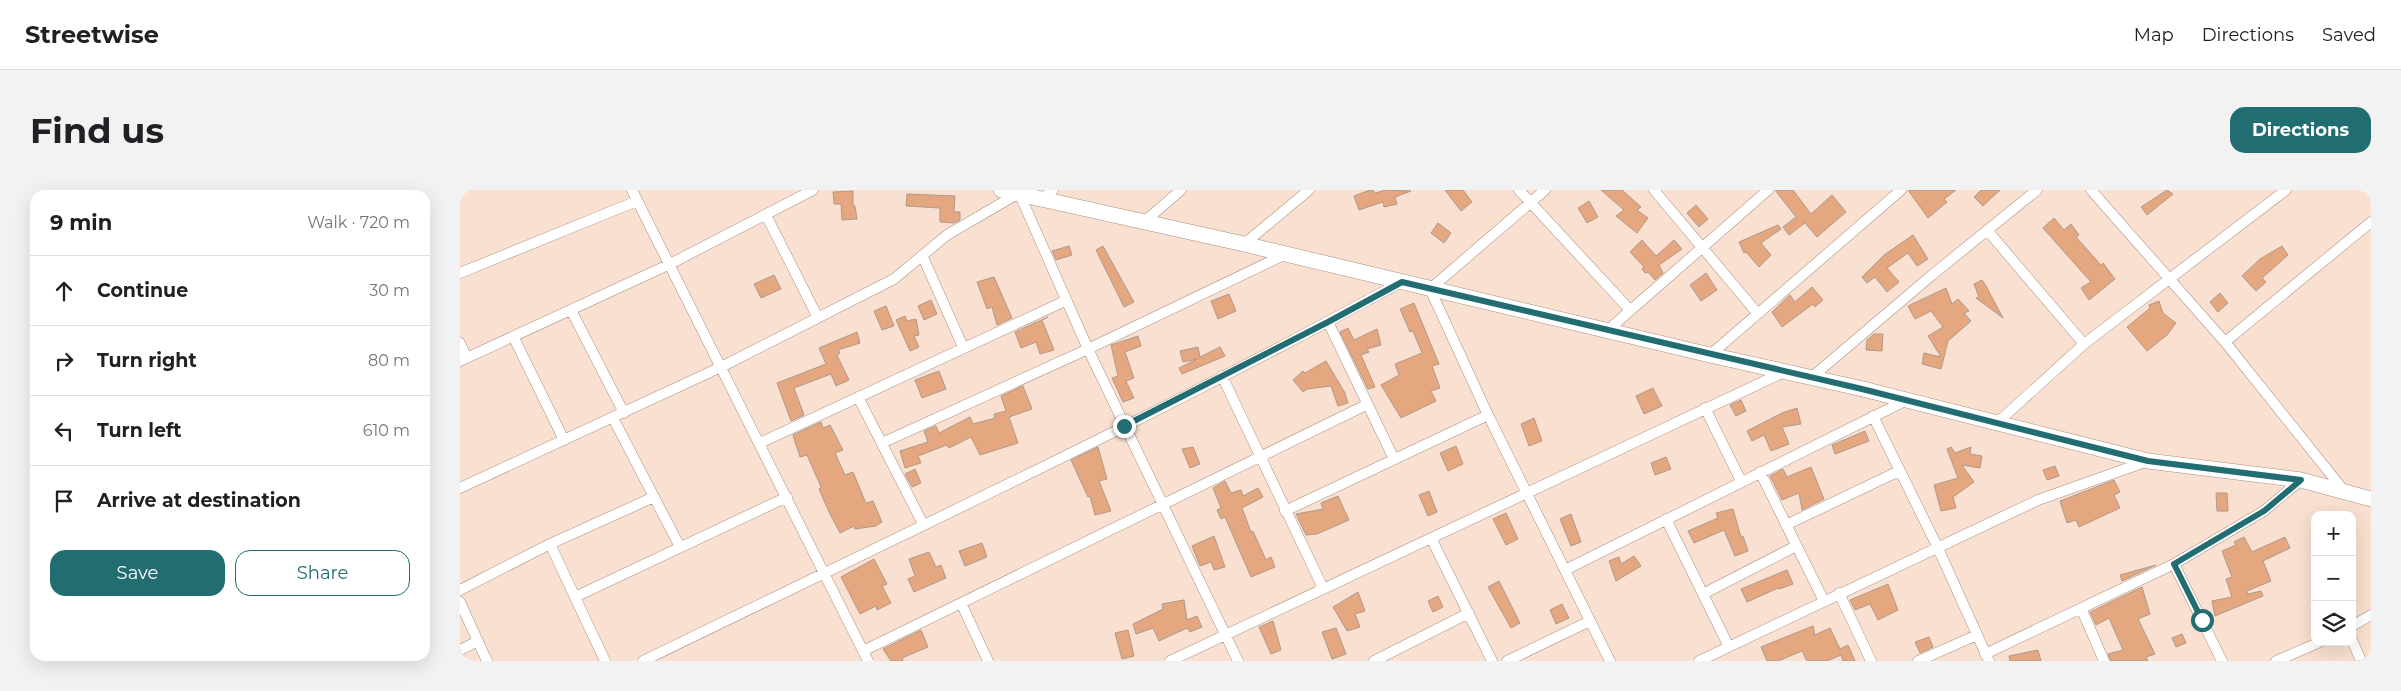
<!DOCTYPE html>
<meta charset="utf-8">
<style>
:root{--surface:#fff;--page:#f2f2f2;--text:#202124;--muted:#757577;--line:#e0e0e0;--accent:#216d72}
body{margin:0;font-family:Montserrat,sans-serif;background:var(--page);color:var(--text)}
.controls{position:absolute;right:15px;bottom:15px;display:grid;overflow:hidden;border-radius:10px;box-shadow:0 5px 20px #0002}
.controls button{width:45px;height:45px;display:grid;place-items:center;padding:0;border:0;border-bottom:1px solid var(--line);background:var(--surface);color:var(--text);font:25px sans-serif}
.stop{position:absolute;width:15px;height:15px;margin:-11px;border:4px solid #216d72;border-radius:50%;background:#fff}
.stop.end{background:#216d72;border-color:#fff;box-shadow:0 1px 5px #0008}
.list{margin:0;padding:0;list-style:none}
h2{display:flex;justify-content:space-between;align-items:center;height:65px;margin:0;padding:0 20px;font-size:21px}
h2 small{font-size:16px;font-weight:400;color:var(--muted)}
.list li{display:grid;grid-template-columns:32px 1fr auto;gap:15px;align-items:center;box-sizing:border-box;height:70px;padding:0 20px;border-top:1px solid var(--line)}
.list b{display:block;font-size:19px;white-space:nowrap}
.list em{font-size:16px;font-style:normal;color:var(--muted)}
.actions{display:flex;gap:10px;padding:15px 20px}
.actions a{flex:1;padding:11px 0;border:1px solid var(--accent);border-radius:15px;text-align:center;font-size:18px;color:var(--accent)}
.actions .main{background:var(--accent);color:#fff}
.icon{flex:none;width:28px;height:28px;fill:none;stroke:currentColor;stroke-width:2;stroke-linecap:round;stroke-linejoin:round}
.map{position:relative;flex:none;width:1911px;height:471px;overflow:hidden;border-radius:15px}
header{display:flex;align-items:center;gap:30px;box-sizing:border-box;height:70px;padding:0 25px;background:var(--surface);border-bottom:1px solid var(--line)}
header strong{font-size:24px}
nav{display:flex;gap:28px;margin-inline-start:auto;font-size:18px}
.intro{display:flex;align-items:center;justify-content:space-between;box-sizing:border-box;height:120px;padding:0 30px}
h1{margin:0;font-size:35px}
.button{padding:12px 22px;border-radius:15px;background:var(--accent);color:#fff;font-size:18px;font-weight:700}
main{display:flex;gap:30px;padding:0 30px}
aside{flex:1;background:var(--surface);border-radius:15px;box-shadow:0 5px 20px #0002}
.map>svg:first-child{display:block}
</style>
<header>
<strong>Streetwise</strong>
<nav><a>Map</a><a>Directions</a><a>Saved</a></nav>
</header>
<div class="intro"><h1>Find us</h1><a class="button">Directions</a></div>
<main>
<aside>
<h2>9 min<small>Walk · 720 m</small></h2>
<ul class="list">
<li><svg class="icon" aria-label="ahead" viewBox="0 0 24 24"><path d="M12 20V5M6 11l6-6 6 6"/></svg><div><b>Continue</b></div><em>30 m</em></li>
<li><svg class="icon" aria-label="right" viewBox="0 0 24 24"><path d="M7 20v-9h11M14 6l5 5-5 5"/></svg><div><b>Turn right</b></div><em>80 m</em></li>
<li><svg class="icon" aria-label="left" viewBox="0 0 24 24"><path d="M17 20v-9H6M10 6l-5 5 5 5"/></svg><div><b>Turn left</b></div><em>610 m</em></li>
<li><svg class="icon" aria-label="arrive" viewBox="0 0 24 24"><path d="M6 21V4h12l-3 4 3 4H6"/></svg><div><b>Arrive at destination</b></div></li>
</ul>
<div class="actions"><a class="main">Save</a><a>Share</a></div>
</aside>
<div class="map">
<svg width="1911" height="471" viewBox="0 0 1911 471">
<rect width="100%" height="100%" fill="#f9e0d0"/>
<path fill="#e4a77f" stroke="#b0998a" d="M910,0H913L915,3L926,0L951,1L935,7L937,14L924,17L923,12L899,20L894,6Z
M985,0H1003L1012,12L1001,21Z
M1141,0H1162L1181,17L1177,20L1188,28L1177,43L1156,26L1164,20Z
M1315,0H1333L1351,24L1372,5L1386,22L1357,47L1345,33L1329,45L1323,37L1336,27Z
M1448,0H1496L1484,9L1487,12L1468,28Z
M1521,0H1540L1523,16L1514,7Z
M1707,0L1713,4L1687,25L1681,17Z
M393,1V16H395L397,29L382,30L381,14H374L373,2Z
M447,4L495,6L494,22H500V30L494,33L480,32V18L446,16Z
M1129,11L1138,27L1127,33L1118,18Z
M1236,15L1248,29L1239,37L1227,23Z
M1594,28L1604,40L1611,34L1619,45L1616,47L1641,75L1643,73L1655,89L1629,110L1621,98L1631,92L1583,38Z
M978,33L991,43L984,53L971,43Z
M1318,35L1321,39L1301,53L1311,65L1299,77L1286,62L1284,63L1279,52Z
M1453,45L1468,69L1457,76L1448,63L1427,78L1439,92L1427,102L1415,87L1407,93L1402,87L1424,65Z
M1182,50L1196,66L1214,50L1222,59L1199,75L1203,83L1195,90L1188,82L1185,83L1182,79L1184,77L1170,62Z
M609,56L612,65L596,70L592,61Z
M643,56L674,112L664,117L636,60Z
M1822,56L1828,65L1802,88L1806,92L1796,101L1782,86L1800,69Z
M1246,83L1257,100L1241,111L1230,95Z
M314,85L321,99L301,108L294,94Z
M534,87L552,128L537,135L532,117L527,119L517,92Z
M1522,90L1526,96L1543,128L1516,108L1519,107L1514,94Z
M1352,97L1363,110L1355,117L1353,114L1322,137L1312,122L1330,105L1335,112Z
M1486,98L1492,114L1498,109L1509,121L1504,123L1511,131L1488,151L1481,179L1462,174L1464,163L1481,167L1468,146L1483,137L1471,121L1455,129L1448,116Z
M1760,103L1768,113L1758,122L1750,112Z
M769,104L776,121L758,129L751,111Z
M471,110L477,124L464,130L458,116Z
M1699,111L1703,123L1716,133L1707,145L1687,161L1667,137L1690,118L1689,115Z
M954,113L979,174L972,176L980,198L971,201L976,211L941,228L921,195L939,185L935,174L962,163L953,141L950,142L940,119Z
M426,116L434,136L422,140L414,121Z
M445,126L447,131L456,129L459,145L454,146L459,157L450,161L436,130Z
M588,127L582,130L594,160L580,164L576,152L561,158L555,142Z
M888,138L894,150L917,139L921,155L907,159L909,162L901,165L915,197L908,199L880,142Z
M397,142L400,153L378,160L380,163L377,165L389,190L376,196L371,184L334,198L344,225L331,231L317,193L366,174L359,158Z
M1414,144H1423L1422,161L1406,160L1407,150Z
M678,146L681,156L665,162L674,188L666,191L674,208L663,212L652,188L658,186L651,155Z
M738,157L740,167L760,157L765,166L722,184L719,178L737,169L723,172L720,161Z
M866,171L885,203L888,213L878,216L871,196L847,199L843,202L833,190L843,181L845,183Z
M479,181L486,199L462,208L455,190Z
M563,196L572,219L549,227L558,253L520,265L511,247L489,258L487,255L458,266L461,273L445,278L440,261L468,252L464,241L476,236L479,243L510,227L513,234L535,228L534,224L546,221L541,206Z
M1193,198L1202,216L1184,224L1176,206Z
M1281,210L1286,221L1276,226L1270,215Z
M1337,218L1341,234L1322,237L1329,254L1311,261L1304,245L1292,251L1287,241L1322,223Z
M1074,228L1082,251L1069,256L1061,234Z
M361,232L363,238L370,235L383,260L375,263L385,285L393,282L405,311L407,313L413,311L422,332L416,336L395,339L394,336L380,343L369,322L359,299L361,297L347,265L340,267L333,245Z
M1405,241L1409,251L1375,264L1372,255Z
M996,256L1003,274L988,281L980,263Z
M638,257L647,289L639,291L651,321L635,325L630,306L628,307L611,270Z
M733,257L740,274L730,278L722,259Z
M1491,257L1495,263L1511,257L1510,264L1522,266L1520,278L1502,275L1514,292L1493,307L1496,318L1481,321L1474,295L1498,288L1487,259Z
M1206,267L1211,279L1195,285L1191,273Z
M1595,276L1599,286L1587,290L1583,280Z
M1351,277L1364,309L1342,320L1339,303L1322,310L1310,286L1323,279L1327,287Z
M455,279L461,293L452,297L445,284Z
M1654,290L1660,302L1654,305L1660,318L1619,337L1616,330L1607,333L1600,311Z
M765,291L771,303L781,300L783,306L798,298L803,307L782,318L791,342L793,341L806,370L811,367L815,377L791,387L765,327L761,329L757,320L761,318L753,298Z
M969,301L977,322L968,326L959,305Z
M1756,303H1767L1768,321H1757Z
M878,306L889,330L857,344L846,345L836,324L863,319L861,313Z
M1273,319L1281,347L1283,346L1288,361L1275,366L1264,340L1234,353L1228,341L1258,328L1256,323Z
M1046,323L1058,349L1046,355L1033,329Z
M1111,324L1121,352L1111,356L1100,329Z
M754,346L765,377L754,380L751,372L740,376L732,356Z
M1784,347L1792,362L1825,347L1830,358L1803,371L1811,391L1787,401L1788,404L1801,401L1803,406L1755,426L1752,411L1772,407L1766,389L1772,387L1762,361L1776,355L1774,352Z
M522,353L527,367L505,376L499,361Z
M469,362L476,377L481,375L486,388L454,402L448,389L455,386L449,369Z
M1174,366L1181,376L1156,391L1149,371L1159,367L1161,374Z
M414,369L427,394L422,396L431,413L417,420L416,416L400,424L381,387Z
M1696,375L1662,391L1660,385Z
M1327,380L1333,394L1319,399L1318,398L1287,412L1281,399Z
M1039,391L1060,433L1051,438L1028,397Z
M1428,394L1438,420L1418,430L1410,414L1395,420L1390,410Z
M1682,397L1690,424L1678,429L1695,464L1686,467L1688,471H1651L1648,464L1663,460L1649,428L1636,435L1630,422Z
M898,402L905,421L895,424L900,437L887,441L873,417Z
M978,406L983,417L973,422L968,411Z
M724,410L727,430L737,426L742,437L730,442L727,438L699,451L693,438L676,444L673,434L703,419L702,414Z
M1102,414L1109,428L1096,434L1090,420Z
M813,431L821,460L811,464L799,437Z
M1353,436L1355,445L1370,438L1380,459L1388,455L1395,471H1383L1381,465L1367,471H1347L1342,461L1318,471H1307L1301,457Z
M876,438L886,464L872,469L862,442Z
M461,440L468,457L442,468L443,471H431L423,459Z
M668,440L674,466L662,469L655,443Z
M1722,444L1726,453L1716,457L1712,448Z
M1469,447L1473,457L1460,463L1455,452Z
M1578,460L1581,471H1550L1549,466Z"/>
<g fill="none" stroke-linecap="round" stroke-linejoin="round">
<defs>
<path id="street" d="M172,0L408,471
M1059,0L1170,120
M1085,0L970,99L1028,225L1150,471
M1194,0L1298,124
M1631,0L1765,152L1885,302
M583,8L593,0
M306,25L358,128
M685,31L721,0
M1527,40L1624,154
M784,54L849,0
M462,65L503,157
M0,83L177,11
M111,120L164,223
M868,132L934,269
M1148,140L1308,0
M54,148L104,250
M1765,152L1911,32
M0,153L7,168
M1250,165L1441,0
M0,171L208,75L353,0
M762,186L863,398
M1352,187L1472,85L1577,0
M398,207L463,334
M1245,218L1281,291
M1413,226L1477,356L1529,471
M153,228L220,357
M1538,232L1624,154L1826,0
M300,253L605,111
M422,253L628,159L826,64
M1300,282L1364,411
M0,298L261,177L434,89L487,45L559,3L628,159L778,471
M825,321L1028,225
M1206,329L1269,457
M1326,335L1439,281
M971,348L1032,471
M90,354L145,471
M1714,374L1762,471
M1105,380L1447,210
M0,400L90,354L194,307
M1379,403L1411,471
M1243,404L1336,356
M115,407L327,307
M0,412L27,471
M501,413L528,471
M1621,418L1644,471
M1892,436L1911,425
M1892,450L1901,471
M0,460L18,451
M403,461L906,215
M1525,464L1714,374L1804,321L1841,290
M183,471C437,347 694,228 941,92
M710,471L1324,182
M914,471L1009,423
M1047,471L1130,431
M1239,471L1578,310L1688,271
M1458,471L1517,445
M1816,471L1860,452"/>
<path id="secondary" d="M541,0L784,54L1250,165L1403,199L1688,271L1841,290L1911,309"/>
</defs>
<use href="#street" stroke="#a79082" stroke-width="11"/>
<use href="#secondary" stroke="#a79082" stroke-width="16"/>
<use href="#street" stroke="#fff" stroke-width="10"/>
<use href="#secondary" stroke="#fff" stroke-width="15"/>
</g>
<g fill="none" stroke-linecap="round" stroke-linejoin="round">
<path stroke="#216d72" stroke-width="6" d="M664,236L868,132L942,92L1402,199L1688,271L1841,290L1804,321L1714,374L1742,430"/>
</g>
</svg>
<div class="controls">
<button>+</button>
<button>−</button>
<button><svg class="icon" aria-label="layers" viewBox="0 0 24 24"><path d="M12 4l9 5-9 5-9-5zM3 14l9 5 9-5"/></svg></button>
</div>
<div class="stop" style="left:1742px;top:430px"></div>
<div class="stop end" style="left:664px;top:236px"></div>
</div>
</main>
